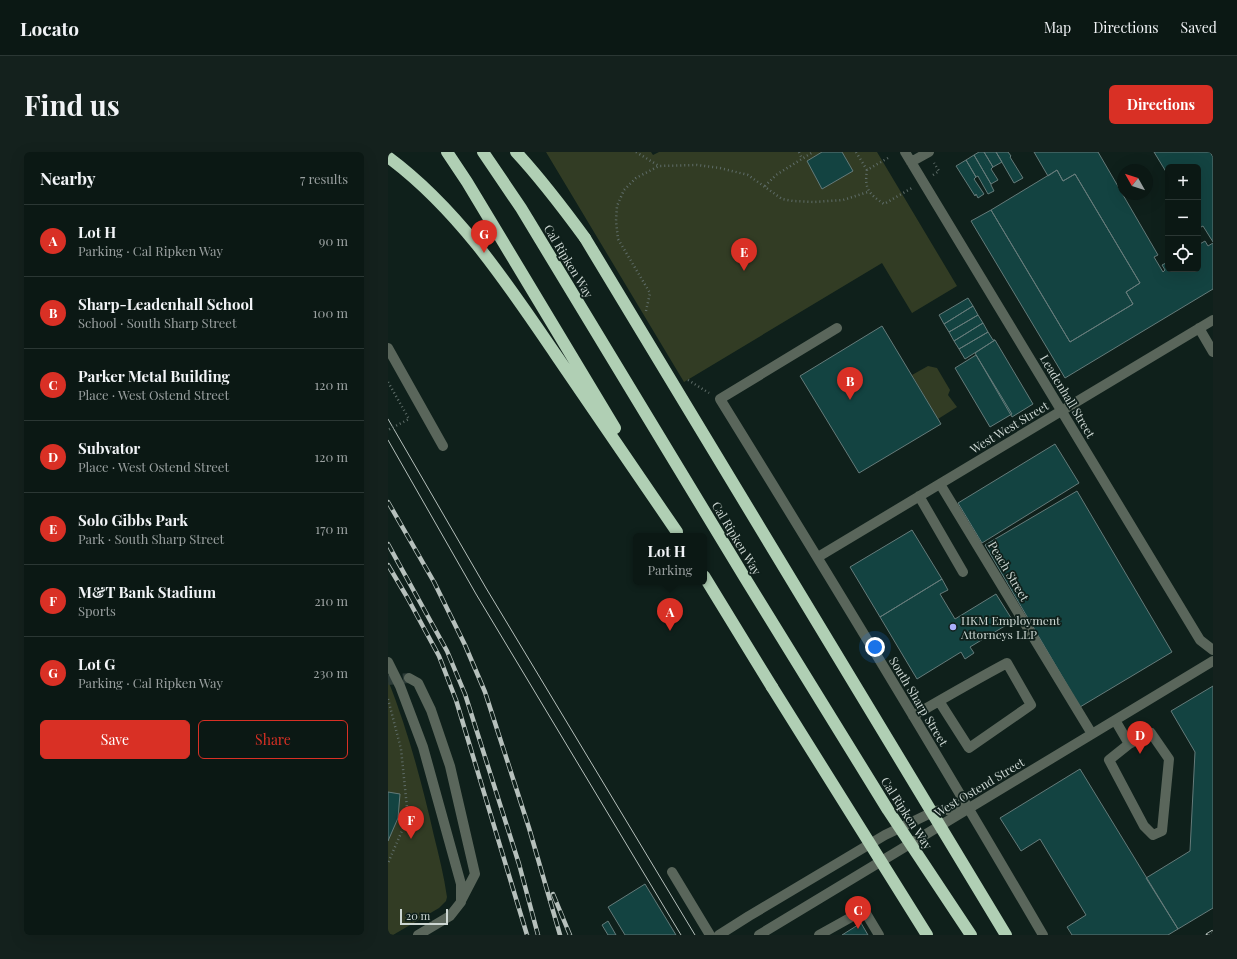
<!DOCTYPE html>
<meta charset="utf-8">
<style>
:root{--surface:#0b1814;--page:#14211d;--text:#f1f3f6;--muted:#9aa0a0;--line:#2b3734;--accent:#d93025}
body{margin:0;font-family:"Playfair Display",serif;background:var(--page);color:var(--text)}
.controls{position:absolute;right:12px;top:12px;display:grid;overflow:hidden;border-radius:6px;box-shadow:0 4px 16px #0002}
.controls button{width:36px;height:36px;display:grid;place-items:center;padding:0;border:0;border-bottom:1px solid var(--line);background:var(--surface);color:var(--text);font:20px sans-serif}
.compass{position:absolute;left:729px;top:12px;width:36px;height:36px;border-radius:50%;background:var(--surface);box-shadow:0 4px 16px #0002;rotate:309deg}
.scale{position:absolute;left:12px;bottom:10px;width:48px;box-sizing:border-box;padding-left:4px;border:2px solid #cdd7d3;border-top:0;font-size:11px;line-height:14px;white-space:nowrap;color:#cdd7d3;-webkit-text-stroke:3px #0f201b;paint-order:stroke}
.you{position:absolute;left:487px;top:495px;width:14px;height:14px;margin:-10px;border:3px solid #fff;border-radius:50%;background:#1a73e8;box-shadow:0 0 0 6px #1a73e833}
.badge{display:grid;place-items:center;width:26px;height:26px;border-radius:50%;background:var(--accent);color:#fff;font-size:13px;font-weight:700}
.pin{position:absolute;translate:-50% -33px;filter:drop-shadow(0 1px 2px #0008)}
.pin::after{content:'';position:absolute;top:21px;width:14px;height:12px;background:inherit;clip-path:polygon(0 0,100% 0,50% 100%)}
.popup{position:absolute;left:245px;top:381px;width:74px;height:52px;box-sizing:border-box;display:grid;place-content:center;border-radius:6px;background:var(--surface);filter:drop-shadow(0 1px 3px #0005);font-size:13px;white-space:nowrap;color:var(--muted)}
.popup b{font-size:15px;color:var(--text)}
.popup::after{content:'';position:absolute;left:50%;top:100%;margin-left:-8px;border:8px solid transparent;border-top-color:var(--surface)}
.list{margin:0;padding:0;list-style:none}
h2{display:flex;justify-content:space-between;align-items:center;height:52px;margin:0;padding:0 16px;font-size:17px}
h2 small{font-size:13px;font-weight:400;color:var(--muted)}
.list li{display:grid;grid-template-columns:26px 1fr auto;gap:12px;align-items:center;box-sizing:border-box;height:72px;padding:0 16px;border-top:1px solid var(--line)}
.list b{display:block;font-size:15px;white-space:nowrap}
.list p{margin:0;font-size:13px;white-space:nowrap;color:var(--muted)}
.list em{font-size:13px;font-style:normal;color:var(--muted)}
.actions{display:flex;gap:8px;padding:12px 16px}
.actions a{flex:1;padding:9px 0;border:1px solid var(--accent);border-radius:6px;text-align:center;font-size:14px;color:var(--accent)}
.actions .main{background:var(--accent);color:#fff}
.icon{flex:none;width:22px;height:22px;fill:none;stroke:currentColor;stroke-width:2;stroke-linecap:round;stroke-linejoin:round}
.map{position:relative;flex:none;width:825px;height:783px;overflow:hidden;border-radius:6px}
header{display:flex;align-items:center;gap:24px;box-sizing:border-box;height:56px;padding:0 20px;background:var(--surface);border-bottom:1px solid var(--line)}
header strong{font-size:19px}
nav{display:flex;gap:22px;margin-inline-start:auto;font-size:14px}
.intro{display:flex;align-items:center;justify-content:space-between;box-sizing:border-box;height:96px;padding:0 24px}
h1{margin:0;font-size:28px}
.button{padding:10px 18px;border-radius:6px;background:var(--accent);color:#fff;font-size:14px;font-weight:700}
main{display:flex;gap:24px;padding:0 24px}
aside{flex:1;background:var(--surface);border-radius:6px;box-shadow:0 4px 16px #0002}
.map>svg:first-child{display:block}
</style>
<header>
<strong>Locato</strong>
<nav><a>Map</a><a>Directions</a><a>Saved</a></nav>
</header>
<div class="intro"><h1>Find us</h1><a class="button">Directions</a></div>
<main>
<aside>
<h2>Nearby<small>7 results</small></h2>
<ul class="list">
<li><span class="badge">A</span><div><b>Lot H</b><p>Parking · Cal Ripken Way</p></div><em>90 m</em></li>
<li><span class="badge">B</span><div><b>Sharp-Leadenhall School</b><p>School · South Sharp Street</p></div><em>100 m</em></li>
<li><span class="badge">C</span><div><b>Parker Metal Building</b><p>Place · West Ostend Street</p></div><em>120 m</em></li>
<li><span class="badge">D</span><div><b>Subvator</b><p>Place · West Ostend Street</p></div><em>120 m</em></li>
<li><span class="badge">E</span><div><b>Solo Gibbs Park</b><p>Park · South Sharp Street</p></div><em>170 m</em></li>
<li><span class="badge">F</span><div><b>M&amp;T Bank Stadium</b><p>Sports</p></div><em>210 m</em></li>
<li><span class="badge">G</span><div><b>Lot G</b><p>Parking · Cal Ripken Way</p></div><em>230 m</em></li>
</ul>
<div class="actions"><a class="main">Save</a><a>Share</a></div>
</aside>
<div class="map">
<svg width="825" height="783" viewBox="0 0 825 783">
<rect width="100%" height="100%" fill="#0f201b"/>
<path fill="#323c24" d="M158,0H263L265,3L271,0H489L569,134L524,161L494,111L296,230Z
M540,214L549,216L562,238L560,243L569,255L550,267L524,223Z
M0,528C20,579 34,631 46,684C51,704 56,724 59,745L58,749L51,756L5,783H0Z"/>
<path fill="#134341" stroke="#657b7a" d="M434,0H454L465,19L434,37L419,9Z
M591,0H596L605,15L603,17L610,28L603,32L586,3Z
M596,0H608L614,10L605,15Z
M608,0H620L623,4L622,5L635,26L626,31Z
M646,0H710L770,103L766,105L775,120L777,118L774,113L780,110V117H810V93L817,89L820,94L825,91V137L677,226L583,69L603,58L682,190L745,152L738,140L752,131L687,22L675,29L669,18L660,24Z
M766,0H822L825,5V90L815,74L811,76L810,74V15H780V23Z
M586,3L603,32V33L606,39L600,42L591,26L590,24L588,25L578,8Z
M578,8L588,25L586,27L596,42L590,46L588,42L587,44L568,14Z
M669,18L675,29L687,22L752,131L738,140L745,152L682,190L603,58Z
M580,146L585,154L556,172L551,163Z
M585,154L590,163L561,180L556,172Z
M590,163L595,171L566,189L561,180Z
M595,171L600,180L571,197L566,189Z
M494,174L553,272L471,321L412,224Z
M600,180L605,188H607L577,207L571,197Z
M607,188L645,252L624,265L587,201Z
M588,203L624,262L602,275L567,216Z
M667,292L691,331L594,391L570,351Z
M689,339L784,500L692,555L597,393Z
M524,378L554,427L492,465L462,415Z
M554,427L560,438L552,442L567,467L608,442L625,469L582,495L586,501L577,507L573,500L529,527L492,465Z
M825,534V756L790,777L758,726L802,699L807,600L783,559Z
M692,617L790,777L780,783H684L679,775L698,763L652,687L633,699L612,666Z
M0,640L12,642L10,666L0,689Z
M257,732L288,783H237L220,755Z
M220,769L228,783H220L214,773Z
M473,771L480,783H454Z"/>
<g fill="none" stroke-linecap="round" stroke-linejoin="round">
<path stroke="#2c3b37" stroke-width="10" stroke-dasharray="10 5" stroke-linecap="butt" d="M0,528L21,526"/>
<path stroke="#5f6d69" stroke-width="2.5" stroke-dasharray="1 3" stroke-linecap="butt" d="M248,0L271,14
M411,0L414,7
M468,0L479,18
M500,6L479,18C476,37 481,42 496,52L524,36
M545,23L551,19L546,11
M377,34L388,23L425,0
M258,159L262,141L230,87L228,69L229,54L236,38L248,26L271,14L309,13L332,16L360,23L394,47L405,49L426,50L455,48L480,40
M300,228L321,241
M0,547L13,597L20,665L0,711"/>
<path stroke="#5a665b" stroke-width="10" d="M517,0L812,488L825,498
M523,10L541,0
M449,176L332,247C442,425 550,603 655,783
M811,176L825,200
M0,196L55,294
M552,332L704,582
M531,344L575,420
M430,405L825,168
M0,510L12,534L35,595L73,732V750L62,764L30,783
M21,526L30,531L43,558L62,614L87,722L74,747
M525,564C556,546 587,528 619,511L643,553L581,596L551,549
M727,568L741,592L721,608L756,674L765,683L774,679L781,607L763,581L741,592
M284,720L322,783
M331,783L361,764L497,683L547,659L579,656
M371,783L825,509
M431,783L476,758L491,783"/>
<path stroke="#b0cfb4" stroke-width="12" d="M59,0L79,30L227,276
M128,0C153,27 175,56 197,86
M0,5C70,57 119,131 168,203C208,262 249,321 289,380
M316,424L384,535"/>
<path stroke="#b6c0bc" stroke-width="1" d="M0,267L98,436L307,783
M0,288L88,442L293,783"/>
<defs>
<path id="rail" d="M0,350L46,430L77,493L97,540L141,676L172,783
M0,392L59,499L77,542L131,712L150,783
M0,413L19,445L51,504L68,548L139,783
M165,742L182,783
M820,783L825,780"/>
</defs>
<use href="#rail" stroke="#b6c0bc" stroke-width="4.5"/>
<use href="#rail" stroke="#0f201b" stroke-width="3" stroke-dasharray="9" stroke-linecap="butt"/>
<path stroke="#5f6d69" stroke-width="2.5" stroke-dasharray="1 3" stroke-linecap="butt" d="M0,230L21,267L0,278"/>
<path stroke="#b0cfb4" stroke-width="12" d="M95,0L133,56L357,426L500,658L583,783
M197,86L618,783
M384,535L539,783"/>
</g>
<circle fill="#a9b0fc" stroke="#0f201b" stroke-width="1.5" cx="565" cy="475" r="4"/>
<g text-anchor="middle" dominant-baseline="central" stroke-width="3.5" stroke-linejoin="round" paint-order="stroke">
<g font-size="12" fill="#cdd7d3" stroke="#0f201b">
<text transform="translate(181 109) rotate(59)">Cal Ripken Way</text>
<text transform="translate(680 244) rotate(59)">Leadenhall Street</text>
<text transform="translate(621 275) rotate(-31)">West West Street</text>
<text transform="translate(349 386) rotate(59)">Cal Ripken Way</text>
<text transform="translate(621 419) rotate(59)">Peach Street</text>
<text transform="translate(531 549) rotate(59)">South Sharp Street</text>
<text transform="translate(591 635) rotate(-31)">West Ostend Street</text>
<text transform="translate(519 661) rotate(57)">Cal Ripken Way</text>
</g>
<g font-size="12" fill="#cdd7d3" stroke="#0f201b" text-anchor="start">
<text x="573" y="468">HKM Employment<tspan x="573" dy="14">Attorneys LLP</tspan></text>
</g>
</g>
</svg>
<div class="controls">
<button>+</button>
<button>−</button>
<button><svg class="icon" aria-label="locate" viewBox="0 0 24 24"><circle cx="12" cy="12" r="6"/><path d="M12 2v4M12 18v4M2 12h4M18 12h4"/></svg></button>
</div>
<svg class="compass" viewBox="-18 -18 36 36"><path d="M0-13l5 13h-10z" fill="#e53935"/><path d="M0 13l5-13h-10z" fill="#9aa0a0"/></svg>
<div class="scale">20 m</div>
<div class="you"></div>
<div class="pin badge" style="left:282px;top:479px">A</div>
<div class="popup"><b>Lot H</b>Parking</div>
<div class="pin badge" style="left:462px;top:248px">B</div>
<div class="pin badge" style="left:470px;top:777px">C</div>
<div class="pin badge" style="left:752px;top:602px">D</div>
<div class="pin badge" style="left:356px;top:119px">E</div>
<div class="pin badge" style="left:23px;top:687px">F</div>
<div class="pin badge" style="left:96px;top:101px">G</div>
</div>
</main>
